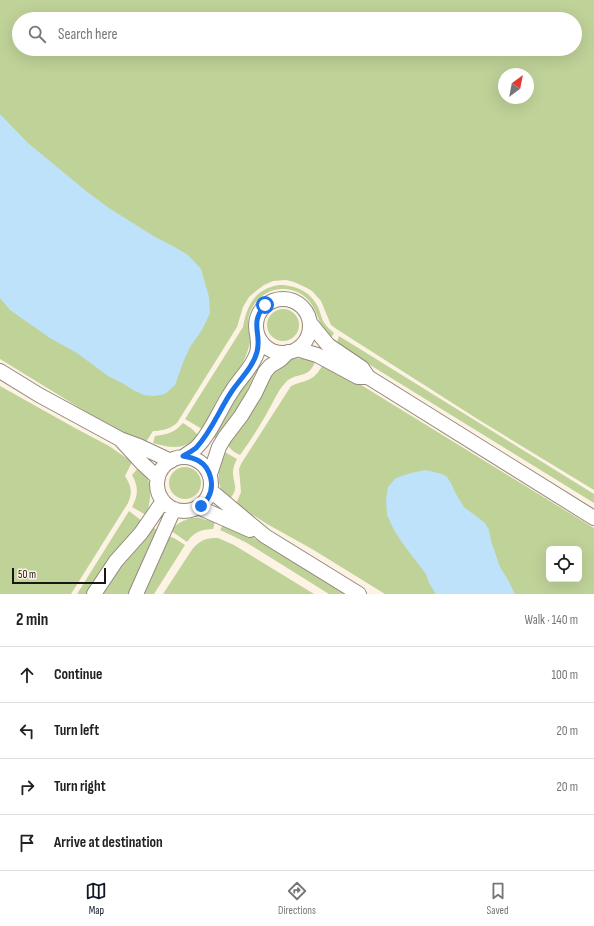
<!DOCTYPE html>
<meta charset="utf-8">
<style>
:root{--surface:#fff;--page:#f2f2f2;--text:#222;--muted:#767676;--line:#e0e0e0;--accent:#111827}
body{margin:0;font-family:"Sofia Sans Condensed",sans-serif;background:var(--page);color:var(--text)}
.controls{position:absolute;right:12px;bottom:12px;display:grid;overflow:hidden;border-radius:6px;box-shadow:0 4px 16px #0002}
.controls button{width:36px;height:36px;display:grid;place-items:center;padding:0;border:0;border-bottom:1px solid var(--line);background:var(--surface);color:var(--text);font:20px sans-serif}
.compass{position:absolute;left:498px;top:68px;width:36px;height:36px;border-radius:50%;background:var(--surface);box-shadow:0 4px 16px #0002;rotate:32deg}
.scale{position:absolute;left:12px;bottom:10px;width:94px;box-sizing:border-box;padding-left:4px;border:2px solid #1a1611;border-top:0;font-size:11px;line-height:14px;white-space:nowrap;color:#1a1611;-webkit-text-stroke:3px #fdf3e4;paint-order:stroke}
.stop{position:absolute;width:12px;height:12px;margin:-9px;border:3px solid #1a73e8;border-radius:50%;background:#fff}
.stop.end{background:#1a73e8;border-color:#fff;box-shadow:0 1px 4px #0008}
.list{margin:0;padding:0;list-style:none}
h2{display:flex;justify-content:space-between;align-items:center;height:52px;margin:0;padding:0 16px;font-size:17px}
h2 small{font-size:13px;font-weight:400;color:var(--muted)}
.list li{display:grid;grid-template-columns:26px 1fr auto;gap:12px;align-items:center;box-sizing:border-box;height:56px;padding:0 16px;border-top:1px solid var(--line)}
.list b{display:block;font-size:15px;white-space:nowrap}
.list em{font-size:13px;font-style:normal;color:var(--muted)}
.icon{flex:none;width:22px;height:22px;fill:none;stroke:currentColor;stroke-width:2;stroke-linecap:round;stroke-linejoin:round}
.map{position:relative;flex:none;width:594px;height:594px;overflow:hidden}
.search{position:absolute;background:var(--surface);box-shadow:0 4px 16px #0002;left:12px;right:12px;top:12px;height:44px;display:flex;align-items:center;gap:10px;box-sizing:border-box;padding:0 14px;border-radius:22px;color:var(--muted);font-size:15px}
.sheet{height:276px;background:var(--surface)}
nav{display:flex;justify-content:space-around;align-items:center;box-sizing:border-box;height:56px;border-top:1px solid var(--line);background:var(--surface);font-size:11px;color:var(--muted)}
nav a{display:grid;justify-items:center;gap:2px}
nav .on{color:var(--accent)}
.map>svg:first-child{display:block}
</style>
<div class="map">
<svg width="594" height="594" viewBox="0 0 594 594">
<rect width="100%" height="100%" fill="#fdf3e4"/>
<path fill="#bfd298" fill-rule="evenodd" d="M0,0H594V490L479,420L338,330L331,325L321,301L312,291L307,288L294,282L286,280L273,281L264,285L256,291L249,297L243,307L237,327L177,423C170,429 162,431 153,431L146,442L119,432L0,359ZM19,19H575V49H19ZM504,74H528V98H504Z
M279,285C295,285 310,291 318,307C320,311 321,317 323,321C326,326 330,330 334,333L331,338C316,325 319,305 301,294C293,289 283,288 274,290C260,294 248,308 248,323C248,330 250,336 250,342C249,348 246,356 243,362C238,373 229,382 222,392C214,404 209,417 202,429L185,419L243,327C247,305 255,289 279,285Z
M267 325a16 16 0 1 1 32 0a16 16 0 1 1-32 0Z
M339,336L594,494V503L362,360L337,343Z
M294,358L304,359L315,362C309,379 296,372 286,382C278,390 274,401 268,411C260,426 250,441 240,455L234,452L227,445L262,382L284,361Z
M323,364L353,380L594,528V594H385L312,549L267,524L236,504L241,492L239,469L241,464L291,386C297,383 304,382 310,379C316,376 320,370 323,364ZM549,549H579V579H549Z
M252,371L255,373L244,398L235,415L217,439L213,437L222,418Z
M0,386L75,428L109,446L132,462L125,476C131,486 133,491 128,503L71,594H0Z
M183,423L192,429L198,435C186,451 170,448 153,443L155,436C168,434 174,433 183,423Z
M223,451L237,459C235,463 233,467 233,472C233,485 240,487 229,500C227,497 223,493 221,489C216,477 220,463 223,451Z
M139,467C142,471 147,475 148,480C152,490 150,506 146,515L132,507C138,496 139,487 132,475Z
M169 483a16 16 0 1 1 32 0a16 16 0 1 1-32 0Z
M129,511L142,521C135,533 124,542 115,552C104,565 95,580 86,594H77Z
M192,518H198L215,522L213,529C202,529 194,532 187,542L170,530C177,524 183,520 192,518Z
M223,525L250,536L259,541L345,594H329L247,543L235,537L220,530Z
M154,528L157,530L154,536L146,561L131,594H99L108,580Z
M167,536L174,538L185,545L154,594H144L154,569Z
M213,538H218L234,545L314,594H163L191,551C197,543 202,539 213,538Z"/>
<path fill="#bfe2fb" d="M0,114L28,143L86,191L109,208L155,237L171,245L188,255L201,269L209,297L210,313L202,330L190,347L184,360L175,385L165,394L154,396L144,395L133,390L124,384L108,376L77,353L50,338L10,310L0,298Z
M426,470L442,474L447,477L451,483L456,494L464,507L485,523L489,530L491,541L500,567L508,580L515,594H436L429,583L426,574L403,544L394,530L387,515L386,500L388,487L396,478L411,473Z"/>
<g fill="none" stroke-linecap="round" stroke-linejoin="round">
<defs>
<path id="minor" d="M256 326a27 27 0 1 1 54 0a27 27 0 1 1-54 0Z
M311,324L328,345L362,368L368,377L594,518
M297,349L317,355L358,377H368
M0,371L39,395L120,439
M157 484a27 27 0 1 1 54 0a27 27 0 1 1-54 0Z
M183,457C187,454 192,451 196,448C212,432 219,410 232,391C240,378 252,368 257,353C259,346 258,341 257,334
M210,474L219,447L225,437L241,416L255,393L265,372L270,366L280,360L288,352
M158,478L143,464L120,439L139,446L171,461
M211,491L265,536L359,594
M198,507L250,530
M94,594L116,561L141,533L163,501
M136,594L174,509"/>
</defs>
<use href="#minor" stroke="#938a7c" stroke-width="16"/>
<use href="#minor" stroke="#fff" stroke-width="14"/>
</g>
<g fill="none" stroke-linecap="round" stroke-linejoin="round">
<path stroke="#1a73e8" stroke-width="5" d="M201,506C203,503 206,501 208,498C215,486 211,468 199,461C194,458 189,457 183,456C187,454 192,451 196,448C212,431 219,410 232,391C241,378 253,367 257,352C262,333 249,324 265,305"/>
</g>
</svg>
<div class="controls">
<button><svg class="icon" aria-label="locate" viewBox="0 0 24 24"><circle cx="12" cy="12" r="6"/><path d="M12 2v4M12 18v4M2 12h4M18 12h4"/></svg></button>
</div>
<svg class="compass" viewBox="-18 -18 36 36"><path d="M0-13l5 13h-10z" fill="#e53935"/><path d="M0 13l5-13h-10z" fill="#767676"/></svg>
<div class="scale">50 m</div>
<div class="stop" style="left:265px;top:305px"></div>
<div class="stop end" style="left:201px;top:506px"></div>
<div class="search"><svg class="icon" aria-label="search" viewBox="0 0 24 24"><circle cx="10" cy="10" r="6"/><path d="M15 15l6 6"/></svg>Search here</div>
</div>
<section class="sheet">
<h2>2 min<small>Walk · 140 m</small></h2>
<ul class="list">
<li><svg class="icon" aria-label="ahead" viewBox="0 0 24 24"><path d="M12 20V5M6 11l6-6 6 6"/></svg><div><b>Continue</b></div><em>100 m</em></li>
<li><svg class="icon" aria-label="left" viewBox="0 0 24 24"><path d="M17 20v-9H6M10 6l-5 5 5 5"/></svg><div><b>Turn left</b></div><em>20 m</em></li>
<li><svg class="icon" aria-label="right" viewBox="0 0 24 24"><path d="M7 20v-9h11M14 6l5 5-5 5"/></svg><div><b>Turn right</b></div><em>20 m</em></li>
<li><svg class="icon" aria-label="arrive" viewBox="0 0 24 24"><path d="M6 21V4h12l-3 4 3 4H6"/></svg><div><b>Arrive at destination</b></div></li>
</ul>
</section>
<nav>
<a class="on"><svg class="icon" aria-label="map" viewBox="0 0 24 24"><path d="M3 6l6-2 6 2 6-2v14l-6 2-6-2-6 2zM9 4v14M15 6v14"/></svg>Map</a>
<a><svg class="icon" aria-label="directions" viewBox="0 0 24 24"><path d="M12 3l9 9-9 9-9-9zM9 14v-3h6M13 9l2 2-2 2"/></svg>Directions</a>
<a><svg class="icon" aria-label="saved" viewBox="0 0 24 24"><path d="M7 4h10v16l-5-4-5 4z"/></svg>Saved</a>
</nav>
